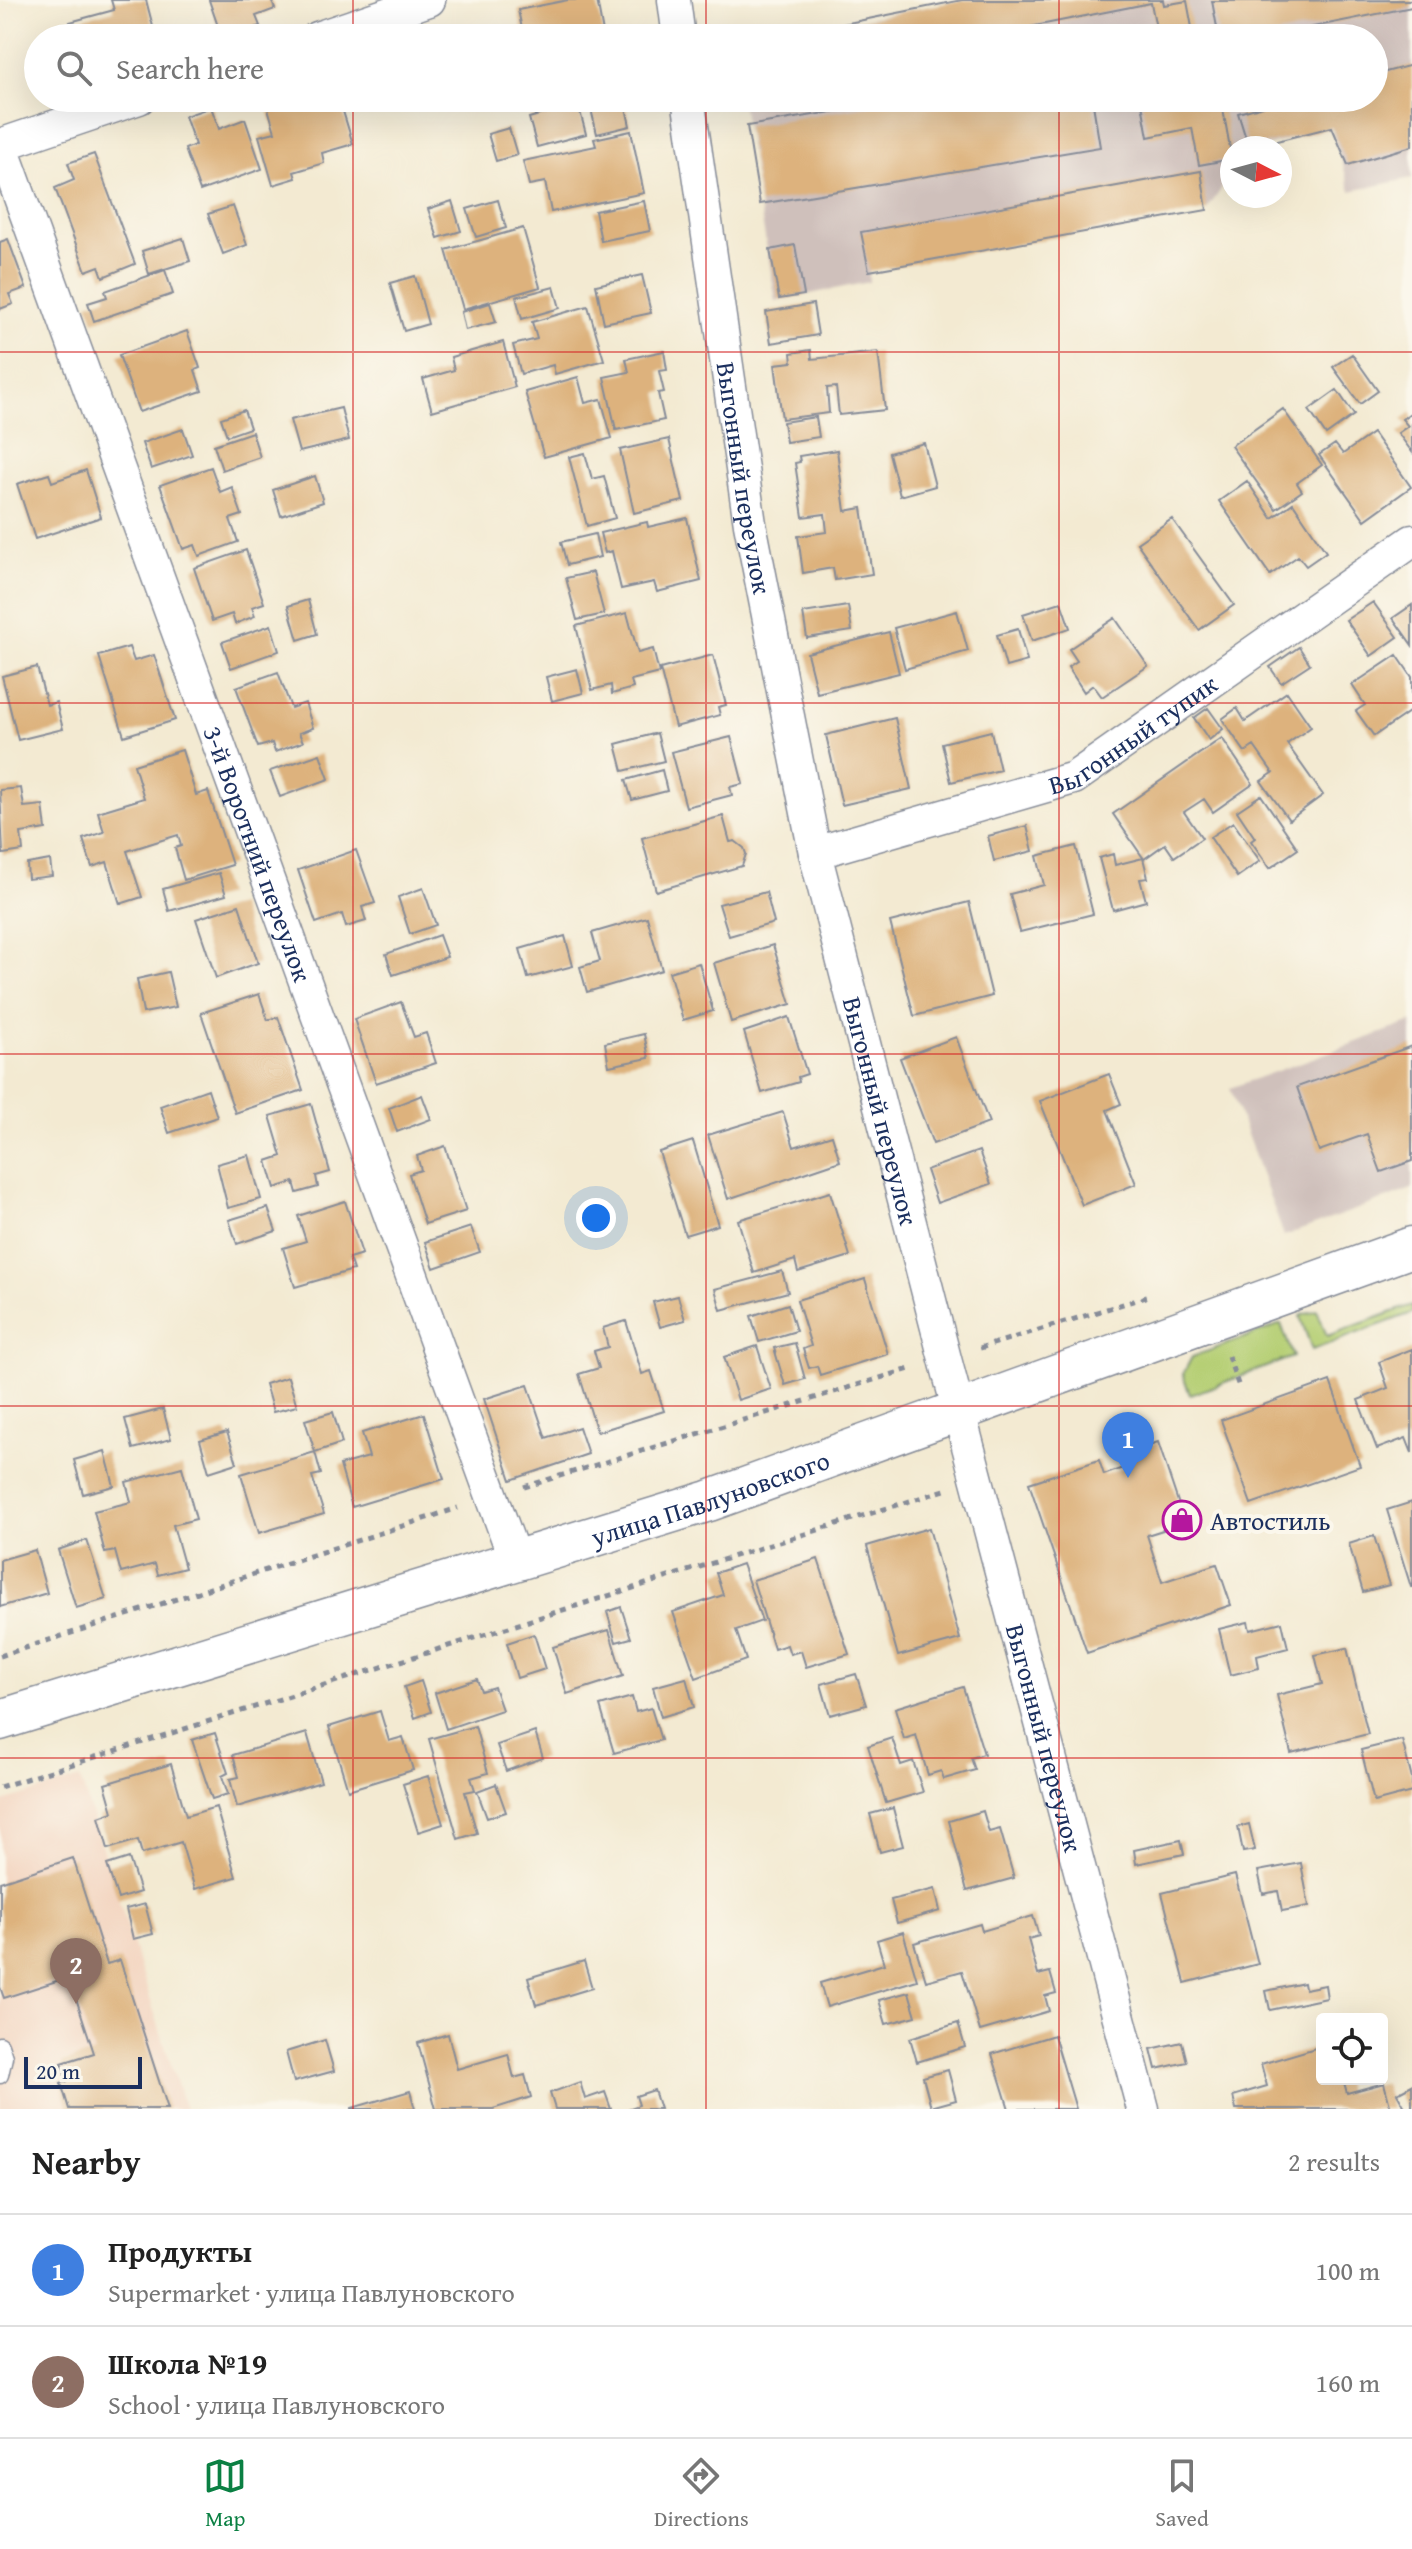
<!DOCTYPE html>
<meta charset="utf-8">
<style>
:root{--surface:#fff;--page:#f2f2f2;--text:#222;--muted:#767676;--line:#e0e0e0;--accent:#0b8043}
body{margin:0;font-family:"Gentium Book Plus",serif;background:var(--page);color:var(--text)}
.controls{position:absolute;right:24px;bottom:24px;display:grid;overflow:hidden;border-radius:8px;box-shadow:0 8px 32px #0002}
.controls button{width:72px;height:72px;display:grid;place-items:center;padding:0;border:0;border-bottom:2px solid var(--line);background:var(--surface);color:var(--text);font:40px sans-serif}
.compass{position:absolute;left:1220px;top:136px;width:72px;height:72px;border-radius:50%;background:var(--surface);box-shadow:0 8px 32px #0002;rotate:96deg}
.scale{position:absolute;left:24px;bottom:20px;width:118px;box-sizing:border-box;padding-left:8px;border:4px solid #1b2f5e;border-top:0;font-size:22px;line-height:28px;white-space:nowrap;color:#1b2f5e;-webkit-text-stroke:6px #fbf7ec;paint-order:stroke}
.you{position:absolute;left:596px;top:1218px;width:28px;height:28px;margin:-20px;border:6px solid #fff;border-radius:50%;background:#1a73e8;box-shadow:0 0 0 12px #1a73e833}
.badge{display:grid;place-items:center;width:52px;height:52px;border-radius:50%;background:var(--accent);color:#fff;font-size:26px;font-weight:700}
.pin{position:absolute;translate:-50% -66px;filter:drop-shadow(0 2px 4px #0008)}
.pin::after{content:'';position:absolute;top:42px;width:28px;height:24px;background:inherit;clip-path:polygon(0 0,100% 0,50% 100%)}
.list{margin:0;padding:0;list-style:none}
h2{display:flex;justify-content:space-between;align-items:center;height:104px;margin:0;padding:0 32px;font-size:34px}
h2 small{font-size:26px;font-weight:400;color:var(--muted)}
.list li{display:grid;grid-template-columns:52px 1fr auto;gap:24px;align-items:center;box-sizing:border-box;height:112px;padding:0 32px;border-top:2px solid var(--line)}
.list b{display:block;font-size:30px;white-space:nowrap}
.list p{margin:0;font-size:26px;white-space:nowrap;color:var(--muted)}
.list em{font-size:26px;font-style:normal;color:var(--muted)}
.icon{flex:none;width:44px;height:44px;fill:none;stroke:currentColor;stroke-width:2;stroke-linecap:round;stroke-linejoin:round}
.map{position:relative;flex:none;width:1412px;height:2109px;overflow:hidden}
.search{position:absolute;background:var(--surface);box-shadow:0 8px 32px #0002;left:24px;right:24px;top:24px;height:88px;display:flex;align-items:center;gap:20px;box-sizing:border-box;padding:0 28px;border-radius:44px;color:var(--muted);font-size:30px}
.sheet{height:328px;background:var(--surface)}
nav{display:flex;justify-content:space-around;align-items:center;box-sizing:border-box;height:112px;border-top:2px solid var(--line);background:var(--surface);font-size:22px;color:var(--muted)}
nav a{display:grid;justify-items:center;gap:4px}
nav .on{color:var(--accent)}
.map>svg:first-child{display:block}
</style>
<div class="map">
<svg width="1412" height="2109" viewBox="0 0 1412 2109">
<rect width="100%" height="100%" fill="#fbf7ec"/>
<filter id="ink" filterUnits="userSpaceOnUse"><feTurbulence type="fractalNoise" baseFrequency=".0125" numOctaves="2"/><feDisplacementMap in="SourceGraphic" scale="16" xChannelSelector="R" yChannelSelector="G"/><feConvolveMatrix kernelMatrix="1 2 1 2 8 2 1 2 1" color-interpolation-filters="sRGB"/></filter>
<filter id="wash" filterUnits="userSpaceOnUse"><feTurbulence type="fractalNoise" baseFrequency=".006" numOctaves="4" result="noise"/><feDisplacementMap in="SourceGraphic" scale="32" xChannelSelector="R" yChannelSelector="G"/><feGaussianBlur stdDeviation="1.8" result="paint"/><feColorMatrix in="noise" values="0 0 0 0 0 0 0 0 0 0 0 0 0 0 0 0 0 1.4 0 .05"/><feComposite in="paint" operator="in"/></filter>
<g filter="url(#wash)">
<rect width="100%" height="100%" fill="#f3ead2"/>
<path fill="#f3d4bf" d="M80,1778L185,2109H0V1803Z"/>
<path fill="#cfc0bb" d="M962,0H1412V178L1351,191L1331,127L1259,148H1232V173L1207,210L869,270V282L776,301L741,98H1374V38H767Z
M1412,1022V1189L1284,1236L1230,1088Z"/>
<path fill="#b6cf74" stroke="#687f69" stroke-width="2" d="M1412,1305V1313L1312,1350L1300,1316L1317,1310L1327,1336Z
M1281,1324L1293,1357L1190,1395L1183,1374L1192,1357Z"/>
<g id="blocks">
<path fill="#ddb27d" d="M111,0H146L156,38H74L70,22L114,10Z
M209,0H271L275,9L256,16L260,26L222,38Z
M568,0H597L604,38H524L518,10Z
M962,0H1163L1164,5L1187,1L1194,38H1158L1151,3L974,38H774Z
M1412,0V7L1258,38H1219L1212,1Z
M1412,65V146L1348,165L1332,127L1249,148L1238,113L1292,98H1374V75Z
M265,98H339L353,144L322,153L324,163L294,172L296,178L273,185L259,136L275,132Z
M542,98H589L590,101L578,104L586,134L537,147L529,118L546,113Z
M619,98H624L630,126L597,134L590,105Z
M916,98H1092L1100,147L760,204L747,126Z
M1141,98H1221L1232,159L1199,165L1192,128L1148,137Z
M211,107L219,129L245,119L262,169L200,191L185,149L195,145L185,116Z
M509,128L517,155L496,161L488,134Z
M631,131L644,193L551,212L545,182L529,185L523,161L596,146L594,139Z
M94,154L135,264L103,277L99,266L86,271L55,188L74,180L68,163Z
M1201,171L1207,210L869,271L861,232Z
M498,200L506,228L476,237L467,209Z
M452,201L461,231L438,238L428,209Z
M644,201L650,231L601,241L595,211Z
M233,206L247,245L223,254L208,214Z
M523,228L540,287L463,309L446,250Z
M183,238L190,261L149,274L142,251Z
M8,239L26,288L9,294L13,304L0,309V242Z
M795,245L804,295L779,299L770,250Z
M165,270L173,294L94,321L88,303L107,297L105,291Z
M642,275L651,313L604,323L596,285Z
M415,276L428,324L404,331L390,283Z
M554,287L560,308L522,319L516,297Z
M490,303L496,322L465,330L461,312Z
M813,304L818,335L771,343L766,312Z
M588,306L604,360L555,374L553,365L521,374L513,345L537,339L532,322Z
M187,331L200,368L195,370L202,391L139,412L119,355Z
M503,342L515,387L432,411L423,379L454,370L451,357Z
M811,350L812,359L878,352L885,410L839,415L836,387L827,388L829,413L782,419L775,364L792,362L791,353Z
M664,351L667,370L659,371L664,392L658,393L664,420L616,430L604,377L629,372L626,359Z
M1352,354L1378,391L1360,404L1333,367Z
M578,377L585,403L601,399L612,438L544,457L525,392Z
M1337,390L1354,415L1326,435L1309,410Z
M341,408L349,440L299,452L290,420Z
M1283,409L1322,465L1297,483L1302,491L1276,509L1231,446Z
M244,410L250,428L227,436L221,418Z
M1412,412V452L1398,433L1408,426L1402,419Z
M816,417L819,437L786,442L783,422Z
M183,429L192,455L151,469L142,443Z
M252,432L260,457L222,470L214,445Z
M1373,433L1411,487L1365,520L1319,455L1335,444L1343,454Z
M669,439L683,501L634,513L620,450Z
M924,443L935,486L900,496L889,453Z
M837,450L845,511L862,508L872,574L835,580L833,568L803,573L798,536L827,532L825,514L803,517L795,463L800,462L799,456Z
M585,453L592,479L604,476L615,518L587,526L569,457Z
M211,467L220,492L232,487L242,515L230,519L238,542L199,556L195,545L183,549L160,485Z
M86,470L101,517L35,539L17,484L49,474L52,482Z
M315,476L323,502L281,516L273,490Z
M1247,481L1272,518L1293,503L1326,552L1306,566L1298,556L1270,575L1219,501Z
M687,518L701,581L657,592L654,582L621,589L612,551L605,553L600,533L647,522L648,527Z
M1172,519L1234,605L1199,630L1137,543Z
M595,534L600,557L567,565L561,542Z
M246,550L264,603L252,607L255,616L235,624L232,614L212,621L194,568Z
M593,572L604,614L577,620L566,578Z
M308,600L317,634L298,640L288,606Z
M1061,602L1070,628L1032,641L1023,614Z
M1373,602L1398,637L1371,656L1346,620Z
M1412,605V645L1393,618Z
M848,606L852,631L807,638L803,613Z
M957,611L968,651L905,669L894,628Z
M627,613L638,653L653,649L659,673L631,680L633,688L612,694L611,685L592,690L576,626Z
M1115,618L1148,666L1102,697L1093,685L1084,692L1068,667L1077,661L1069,649Z
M271,625L279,651L231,668L222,642Z
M1018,629L1027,661L1006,667L997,635Z
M889,632L899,673L817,693L807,653Z
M129,647L134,661L154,655L175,720L124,736L99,656Z
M1299,647L1310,664L1281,683L1270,667Z
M713,655L726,705L718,707L720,715L675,727L660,669Z
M1397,655L1412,677V710L1374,736L1356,711L1365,705L1352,685Z
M37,667L47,705L56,702L63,729L18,740L2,676Z
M577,669L583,693L552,701L546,677Z
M278,672L291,708L305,703L313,728L299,733L303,742L275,752L272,743L258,747L236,687Z
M1287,692L1311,727L1287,744L1323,795L1289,820L1261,781L1273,773L1254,746L1245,752L1222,719L1237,708L1245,721Z
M1208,708L1223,729L1209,740L1194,718Z
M895,718L911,789L842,805L826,735Z
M991,731L1000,770L951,782L942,743Z
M657,733L664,761L623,771L616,744Z
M731,737L743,784L730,787L732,795L686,807L671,752Z
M1222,738L1253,784L1213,812L1204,799L1184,812L1202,838L1174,857L1165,844L1144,859L1113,814Z
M182,750L196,795L208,791L232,865L184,880L175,848L181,846L178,835L127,851L142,897L120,904L107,862L92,867L83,839L104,832L98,812L144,798L134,765Z
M320,754L329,779L280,797L270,771Z
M662,770L667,791L632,800L626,780Z
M21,788L24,807L43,805L46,829L21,833L23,851L3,854L0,790Z
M1261,795L1298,849L1270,868L1251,841L1255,838L1237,811Z
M723,816L730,842L735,841L744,848L746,854L742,866L656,891L642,838Z
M1233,822L1260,861L1237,877L1210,837Z
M1027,826L1033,851L994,861L988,836Z
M1076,846L1093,914L1020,932L1010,894L1044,885L1037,856Z
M356,850L375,903L362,907L366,921L346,927L342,914L316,923L298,870Z
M1113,854L1115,865L1143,858L1148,878L1140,879L1146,901L1113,910L1099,858Z
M50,860L52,876L28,879L27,864Z
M219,873L226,895L169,911L163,889Z
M423,888L436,925L410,934L398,897Z
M766,892L774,923L729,936L719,904Z
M969,902L992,996L914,1016L890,922Z
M239,905L258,963L216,978L196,919Z
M647,917L662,970L587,992L580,967L600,961L592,933Z
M439,935L447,957L393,975L386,954Z
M565,936L573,966L528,978L520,949Z
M773,945L791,1004L731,1022L714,963Z
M699,963L713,1011L683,1020L669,972Z
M168,972L176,1007L143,1013L137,979Z
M259,994L268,1020L278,1017L303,1090L235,1113L201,1013Z
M401,1002L414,1037L426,1033L436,1063L376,1083L354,1019Z
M789,1017L807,1074L798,1077L799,1082L762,1093L744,1032Z
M644,1034L649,1058L609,1066L605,1043Z
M956,1037L989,1123L933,1144L900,1058Z
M1412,1046V1161L1381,1172L1367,1134L1319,1151L1297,1087Z
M1109,1074L1121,1104L1107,1110L1136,1184L1082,1205L1040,1101Z
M208,1089L217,1117L169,1133L160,1106Z
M422,1095L431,1119L397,1132L389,1108Z
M311,1104L330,1172L316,1176L318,1187L297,1193L294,1182L275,1188L267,1161L282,1156L270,1116Z
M783,1112L794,1147L832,1135L840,1161L728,1199L708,1135Z
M693,1141L718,1225L685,1235L659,1152Z
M445,1146L466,1211L425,1224L409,1174L421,1170L417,1156Z
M979,1151L991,1184L937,1203L926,1170Z
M249,1155L261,1199L228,1208L217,1164Z
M830,1192L850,1256L798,1272L795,1260L754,1273L738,1220Z
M345,1201L362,1254L349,1258L353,1270L295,1287L283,1248L306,1241L298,1216Z
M268,1208L276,1231L237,1244L229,1220Z
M471,1227L480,1252L434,1268L425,1242Z
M782,1271L788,1292L721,1310L715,1289Z
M865,1279L888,1354L820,1375L817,1366L809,1368L803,1349L811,1346L797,1300Z
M678,1296L685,1320L660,1327L653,1302Z
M788,1304L796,1331L759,1342L751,1316Z
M626,1321L642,1374L651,1371L664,1411L597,1432L579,1374L599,1368L594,1351L608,1347L603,1328Z
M795,1343L805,1379L785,1385L774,1348Z
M757,1346L771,1389L738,1400L724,1357Z
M1412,1349V1453L1406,1438L1377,1449L1358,1400L1388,1388L1379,1362Z
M288,1377L297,1406L273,1412L265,1384Z
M1330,1381L1360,1466L1251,1504L1221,1420Z
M528,1385L546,1438L579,1427L588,1454L511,1480L484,1399Z
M163,1409L171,1439L133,1449L125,1419Z
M333,1412L342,1443L315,1452L305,1420Z
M424,1414L444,1479L352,1507L340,1465L369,1457L362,1433Z
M227,1432L237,1463L209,1472L200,1440Z
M1158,1442L1185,1523L1147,1535L1162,1582L1217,1564L1231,1605L1087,1653L1029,1483L1099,1460L1104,1475L1131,1465L1128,1452Z
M105,1451L114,1486L83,1494L74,1460Z
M315,1452L321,1474L312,1476L324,1514L259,1533L241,1474Z
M182,1467L196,1519L173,1525L185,1568L158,1575L155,1564L121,1573L115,1551L105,1553L94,1511L131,1502L126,1482Z
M1412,1502V1587H1411L1387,1510Z
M929,1528L960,1639L898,1656L867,1546Z
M1374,1536L1389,1585L1363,1592L1349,1544Z
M87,1540L106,1599L76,1608L58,1550Z
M35,1550L47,1593L0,1607V1560Z
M818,1559L849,1654L806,1667L801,1651L790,1654L787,1645L774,1649L753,1580Z
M742,1564L762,1621L736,1630L746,1660L696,1678L673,1612L723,1595L716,1573Z
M621,1607L631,1638L616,1642L607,1612Z
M1248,1622L1250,1630L1282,1622L1288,1648L1257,1656L1259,1668L1230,1675L1219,1629Z
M609,1630L623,1676L567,1694L553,1647Z
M534,1634L545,1669L517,1678L507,1643Z
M1347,1648L1368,1734L1291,1753L1277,1695L1322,1684L1315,1655Z
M856,1674L866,1705L830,1715L821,1684Z
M686,1678L694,1707L661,1717L653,1687Z
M477,1679L481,1691L494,1687L502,1710L446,1729L435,1693Z
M421,1681L431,1712L415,1718L404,1687Z
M963,1687L984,1754L971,1758L975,1770L944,1779L941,1771L928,1775L916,1735L904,1739L895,1708Z
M632,1697L636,1712L651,1708L661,1740L614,1753L600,1706Z
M380,1711L389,1741L403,1737L413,1770L348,1790L329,1727Z
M475,1726L488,1773L471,1778L475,1790L465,1792L477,1833L458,1839L429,1739Z
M535,1732L543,1758L506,1771L497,1745Z
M215,1733L228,1773L222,1776L228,1794L212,1799L192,1740Z
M307,1733L321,1782L237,1807L230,1779L239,1777L233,1755Z
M892,1738L901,1765L913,1761L923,1792L886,1803L868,1746Z
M1402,1740L1412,1779V1792L1374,1802L1361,1750Z
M171,1764L186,1816L216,1807L236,1877L195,1889L181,1842L142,1854L138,1840L108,1849L99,1817L113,1812L105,1784Z
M428,1776L443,1824L418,1832L403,1784Z
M496,1784L506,1812L487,1818L477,1791Z
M893,1808L903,1846L880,1852L870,1814Z
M983,1811L989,1832L1000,1829L1014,1878L967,1891L949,1821Z
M1249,1824L1255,1850L1243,1852L1238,1827Z
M1181,1840L1184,1854L1136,1864L1134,1850Z
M73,1858L107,1964L120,1960L168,2109H69L61,2083L67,2081L62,2063L94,2053L69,1977L4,1998L0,1987V1882Z
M129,1858L140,1892L118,1899L107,1865Z
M1301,1863L1309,1906L1282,1911L1278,1891L1263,1894L1258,1871Z
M1235,1875L1258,1964L1185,1983L1162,1893Z
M935,1889L940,1911L897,1923L891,1900Z
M145,1904L153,1934L133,1939L126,1909Z
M1033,1916L1039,1936L1028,1939L1038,1975L1050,1972L1056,1993L1045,1996L1049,2011L980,2031L962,1971L926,1981L914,1943L980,1924L982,1931Z
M903,1932L917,1980L827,2007L820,1983L884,1964L877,1940Z
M584,1961L592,1988L536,2005L528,1978Z
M1304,1983L1305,1989L1325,1985L1327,1998L1270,2010L1266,1991Z
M909,1992L916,2016L886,2024L879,2000Z
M958,2023L965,2047L917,2062L910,2038Z
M448,2034L457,2069L508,2054L514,2078L525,2075L531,2097L493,2109H436L418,2043Z
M1054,2035L1076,2109H1009L992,2054Z
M325,2040L334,2071L294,2082L286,2052Z
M1182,2042L1187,2062L1156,2069L1151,2049Z
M1322,2046V2079H1343L1347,2093L1384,2083L1391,2109H1236L1233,2096L1267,2086L1261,2064Z
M948,2070L956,2100L931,2107L923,2077Z
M580,2082L585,2099L605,2092L611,2109H555L550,2093Z
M1412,2085V2109H1406L1397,2093Z
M654,2090L660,2109H628L639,2105L636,2096Z
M410,2091L415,2109H352V2108Z"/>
</g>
</g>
<g filter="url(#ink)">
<use href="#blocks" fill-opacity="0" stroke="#878c98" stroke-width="2"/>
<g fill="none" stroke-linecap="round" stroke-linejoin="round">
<defs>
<path id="service" d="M0,2045L4,2057L0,2075"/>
<g id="minor">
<path d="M674,0L679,38"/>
<path d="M317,38L429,0"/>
<path id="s1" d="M688,98L750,524L815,853L945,1359L1143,2109"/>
<path d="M0,145L139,98"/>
<path id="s2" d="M1,145L516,1562"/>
<path id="s3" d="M815,853L1074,778L1412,541"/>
</g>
<g id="tertiary">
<path id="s4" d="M0,1720L709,1501L1412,1247"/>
</g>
</defs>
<use href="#service" stroke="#878c98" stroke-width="19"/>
<use href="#minor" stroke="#878c98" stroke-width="35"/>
<use href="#tertiary" stroke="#878c98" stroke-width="43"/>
<path stroke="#878c98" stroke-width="5" stroke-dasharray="6 6" stroke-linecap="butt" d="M980,1348L1146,1297
M1228,1356L1239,1387
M524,1487L913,1368
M0,1656L458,1508
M0,1787L945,1490"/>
<use href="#service" stroke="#fff" stroke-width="16"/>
<use href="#minor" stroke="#fff" stroke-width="32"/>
<use href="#tertiary" stroke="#fff" stroke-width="40"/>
</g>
</g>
<path fill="none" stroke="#d62828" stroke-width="2" stroke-opacity="0.55" d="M353,0V38M706,0V38M1059,0V38M353,98V2109M706,98V2109M1059,98V2109M0,352H1412M0,703H1412M0,1054H1412M0,1406H1412M0,1758H1412"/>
<defs>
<symbol id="shop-ring" viewBox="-11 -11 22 22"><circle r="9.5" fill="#fbf7ec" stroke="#b5179e" stroke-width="1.5"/><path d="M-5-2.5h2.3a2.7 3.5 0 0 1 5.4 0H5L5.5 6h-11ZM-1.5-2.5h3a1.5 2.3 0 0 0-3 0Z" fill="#b5179e"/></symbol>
</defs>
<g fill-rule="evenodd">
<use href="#shop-ring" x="1160" y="1498" width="44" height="44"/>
</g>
<g text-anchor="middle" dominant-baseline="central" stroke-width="8" stroke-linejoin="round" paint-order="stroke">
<g font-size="26" fill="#1b2f5e" stroke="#fbf7ec">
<text stroke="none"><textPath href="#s1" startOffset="384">Выгонный переулок</textPath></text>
<text stroke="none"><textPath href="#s3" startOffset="342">Выгонный тупик</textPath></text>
<text stroke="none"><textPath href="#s2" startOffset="754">3-й Воротний переулок</textPath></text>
<text stroke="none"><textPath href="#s1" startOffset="1032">Выгонный переулок</textPath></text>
<text stroke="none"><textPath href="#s4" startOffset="744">улица Павлуновского</textPath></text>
<text stroke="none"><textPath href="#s1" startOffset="1680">Выгонный переулок</textPath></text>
</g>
<g font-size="26" fill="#1b2f5e" stroke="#fbf7ec" text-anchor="start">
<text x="1210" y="1520">Автостиль</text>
</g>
</g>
</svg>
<div class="controls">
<button><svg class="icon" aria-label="locate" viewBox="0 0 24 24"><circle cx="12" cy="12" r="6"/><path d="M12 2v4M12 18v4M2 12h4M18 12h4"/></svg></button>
</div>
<svg class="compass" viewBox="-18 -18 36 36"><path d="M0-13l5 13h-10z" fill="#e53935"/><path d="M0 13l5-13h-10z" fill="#767676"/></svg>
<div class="scale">20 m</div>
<div class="you"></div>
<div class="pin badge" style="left:1128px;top:1478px;background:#3f7fe0">1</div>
<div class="pin badge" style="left:76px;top:2004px;background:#8d6e63">2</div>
<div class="search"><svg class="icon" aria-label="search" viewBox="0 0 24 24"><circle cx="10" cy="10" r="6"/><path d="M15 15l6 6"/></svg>Search here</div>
</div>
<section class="sheet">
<h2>Nearby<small>2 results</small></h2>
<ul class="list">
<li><span class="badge" style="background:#3f7fe0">1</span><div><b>Продукты</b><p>Supermarket · улица Павлуновского</p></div><em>100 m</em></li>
<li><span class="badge" style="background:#8d6e63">2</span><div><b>Школа №19</b><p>School · улица Павлуновского</p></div><em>160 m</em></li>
</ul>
</section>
<nav>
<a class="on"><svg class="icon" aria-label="map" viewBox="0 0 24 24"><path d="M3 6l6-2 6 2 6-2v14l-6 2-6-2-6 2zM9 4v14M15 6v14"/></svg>Map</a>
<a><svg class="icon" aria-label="directions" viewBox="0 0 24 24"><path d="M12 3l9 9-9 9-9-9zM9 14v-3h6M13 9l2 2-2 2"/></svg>Directions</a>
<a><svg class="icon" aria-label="saved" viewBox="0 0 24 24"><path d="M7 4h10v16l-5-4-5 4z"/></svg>Saved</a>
</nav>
